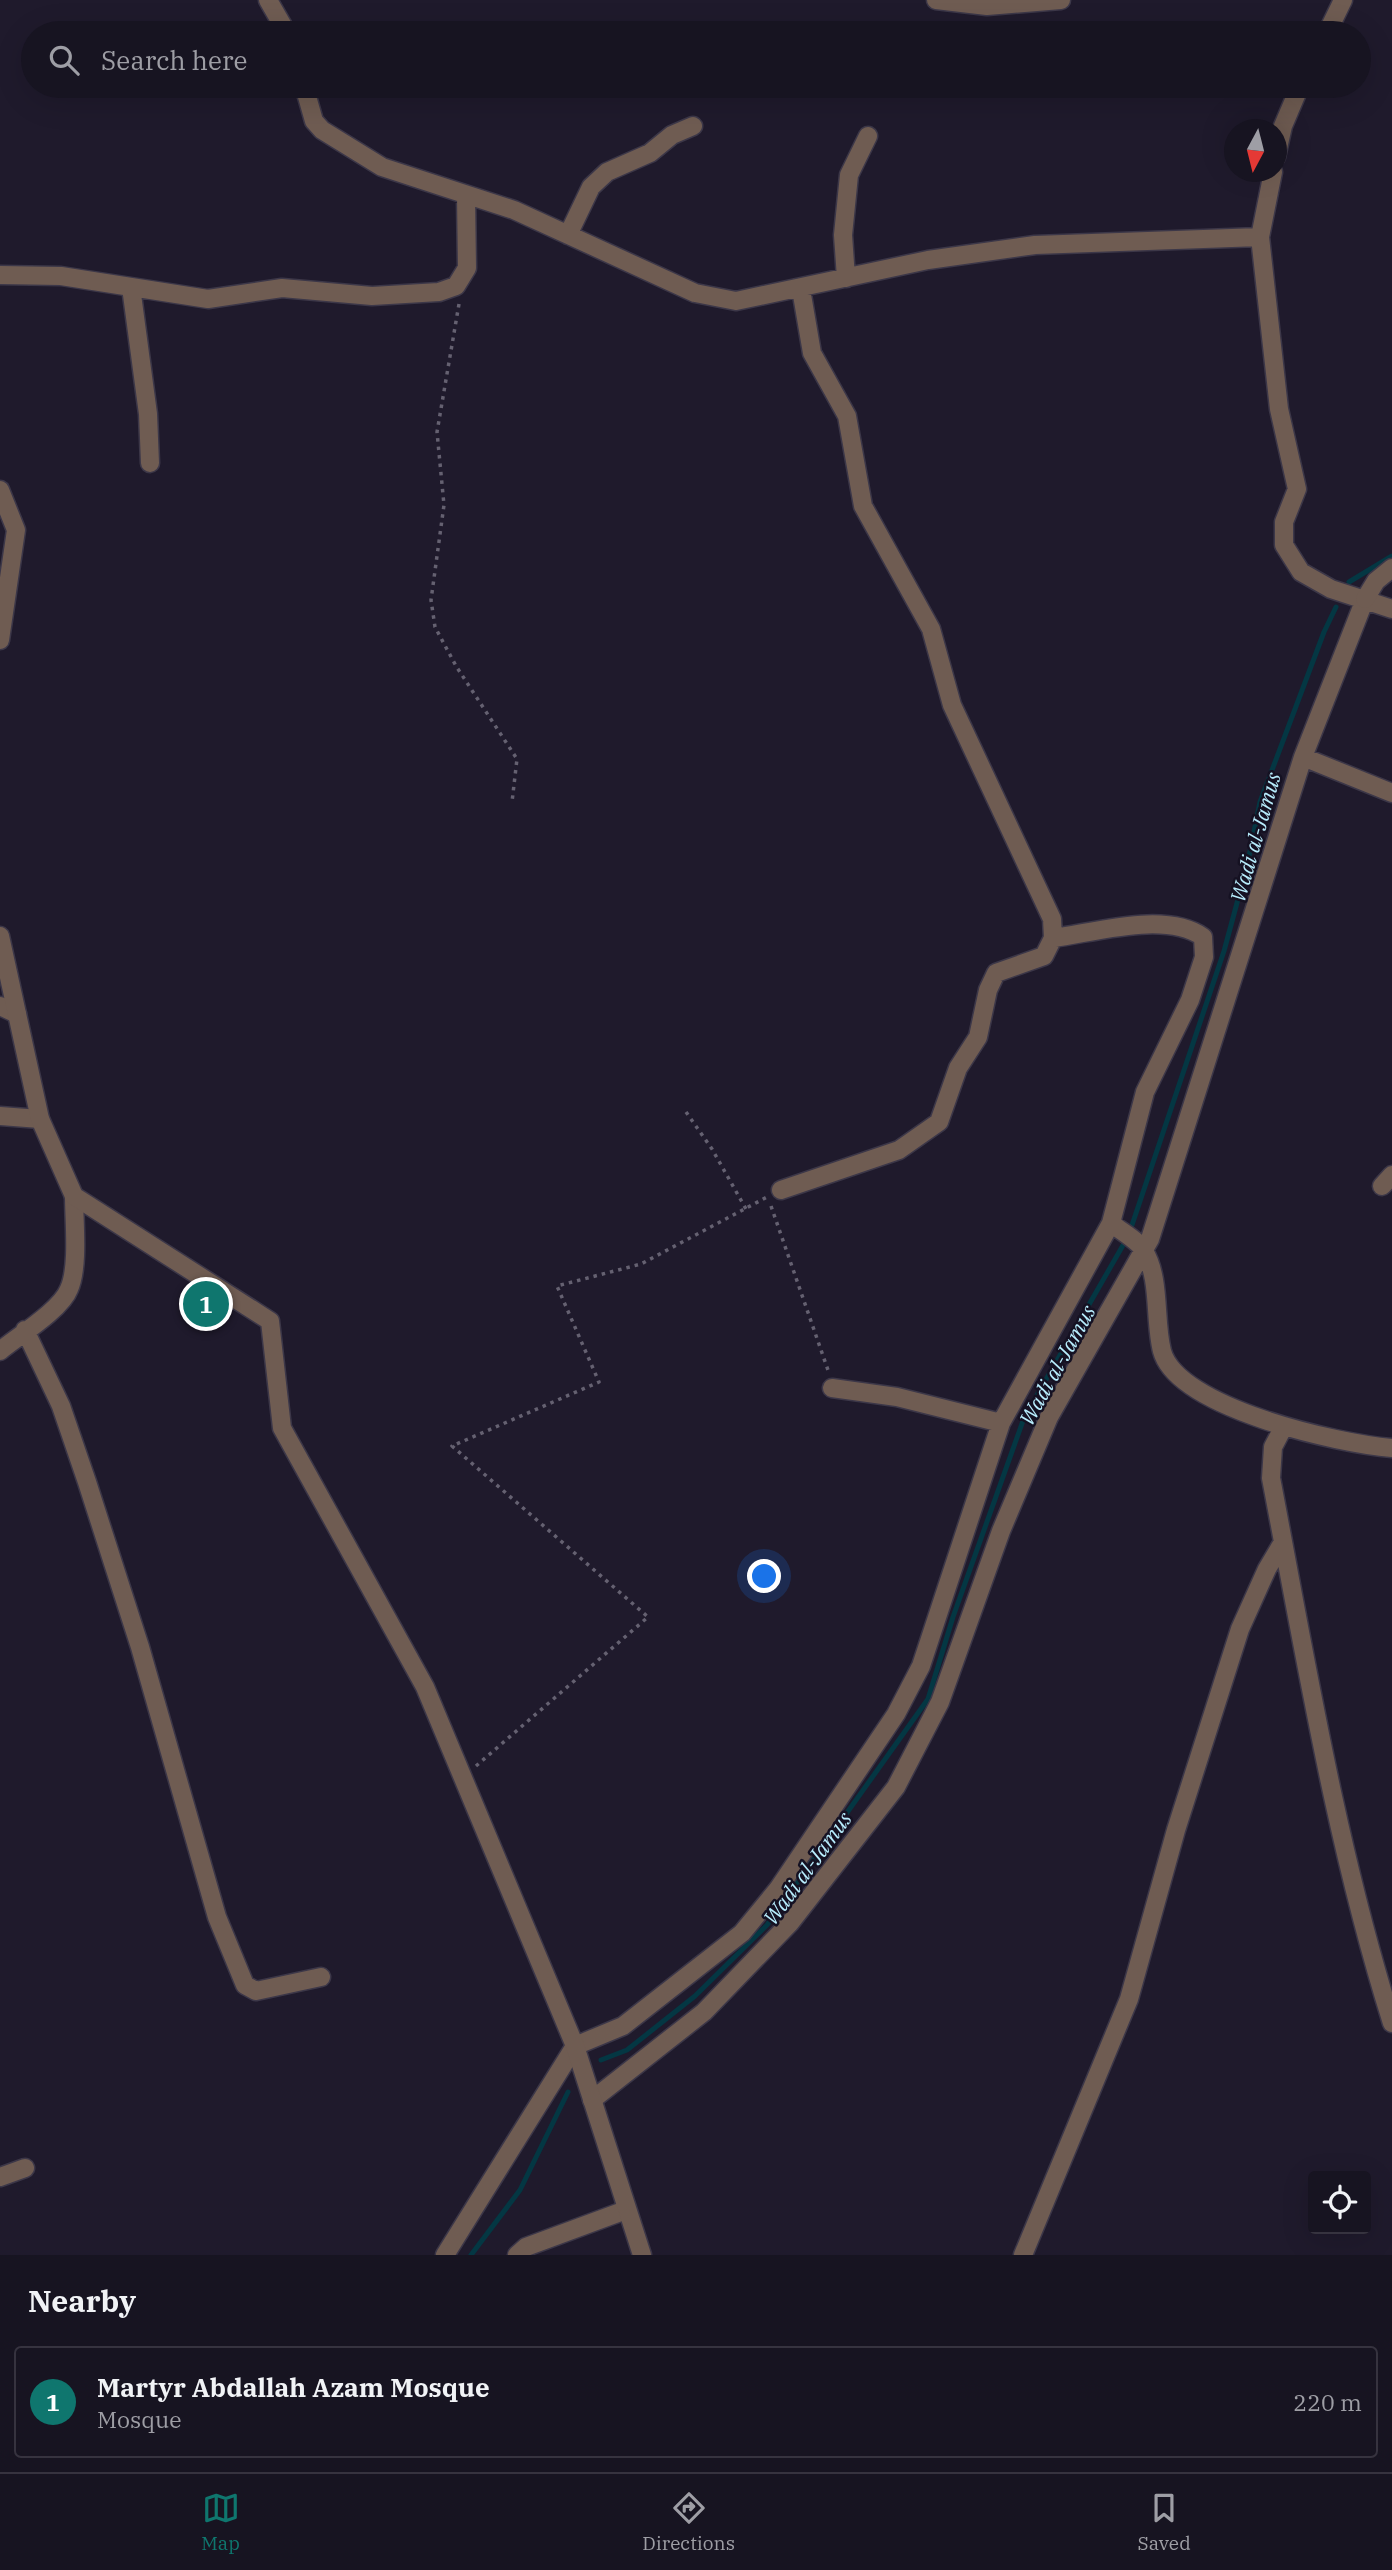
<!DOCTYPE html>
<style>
:root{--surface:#171421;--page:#201d2a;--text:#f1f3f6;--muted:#9e9ea5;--line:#36333f;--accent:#0f766e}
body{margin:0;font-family:"IBM Plex Serif",serif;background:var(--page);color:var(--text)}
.controls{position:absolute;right:21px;bottom:21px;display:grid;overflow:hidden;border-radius:7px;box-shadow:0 7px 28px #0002}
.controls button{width:63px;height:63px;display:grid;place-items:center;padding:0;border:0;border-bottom:2px solid var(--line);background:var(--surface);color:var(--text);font:35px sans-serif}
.compass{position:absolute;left:1224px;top:119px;width:63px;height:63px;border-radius:50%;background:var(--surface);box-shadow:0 7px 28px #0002;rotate:187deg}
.you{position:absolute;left:765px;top:1577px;width:24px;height:24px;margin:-18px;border:5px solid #fff;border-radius:50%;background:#1a73e8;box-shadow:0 0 0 10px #1a73e833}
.badge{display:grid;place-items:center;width:46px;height:46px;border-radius:50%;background:var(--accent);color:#fff;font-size:23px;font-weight:700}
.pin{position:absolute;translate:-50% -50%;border:4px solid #fff;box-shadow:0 2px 7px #0006}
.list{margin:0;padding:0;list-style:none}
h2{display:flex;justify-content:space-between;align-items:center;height:91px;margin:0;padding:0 28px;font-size:30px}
h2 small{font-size:23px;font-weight:400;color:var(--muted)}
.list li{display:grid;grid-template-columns:46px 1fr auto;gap:21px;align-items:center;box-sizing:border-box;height:112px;margin:0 14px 14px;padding:0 14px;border:2px solid var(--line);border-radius:7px}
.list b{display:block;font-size:26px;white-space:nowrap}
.list p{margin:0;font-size:23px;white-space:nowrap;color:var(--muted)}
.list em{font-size:23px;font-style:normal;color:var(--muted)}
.icon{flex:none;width:38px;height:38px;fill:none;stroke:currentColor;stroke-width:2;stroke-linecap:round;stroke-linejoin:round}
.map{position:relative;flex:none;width:1392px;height:2255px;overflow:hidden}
.search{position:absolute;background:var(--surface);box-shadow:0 7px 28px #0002;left:21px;right:21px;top:21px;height:77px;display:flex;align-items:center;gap:18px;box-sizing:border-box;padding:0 24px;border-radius:38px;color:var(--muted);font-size:26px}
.sheet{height:217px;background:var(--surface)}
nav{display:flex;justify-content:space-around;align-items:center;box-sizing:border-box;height:98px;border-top:2px solid var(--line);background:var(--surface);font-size:19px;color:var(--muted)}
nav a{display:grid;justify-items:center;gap:4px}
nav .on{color:var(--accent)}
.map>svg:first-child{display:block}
</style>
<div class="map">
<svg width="1392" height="2255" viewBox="0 0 1392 2255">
<rect width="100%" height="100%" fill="#1f1a2c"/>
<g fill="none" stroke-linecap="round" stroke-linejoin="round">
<path stroke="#043743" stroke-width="5" d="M1349,582L1392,556
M1130,1231L1224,951L1247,866L1260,802L1324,632L1336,607
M601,2060L627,2050L695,1996L767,1925L928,1699L953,1617L1024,1418L1126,1240
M471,2255L520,2190L568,2092"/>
<defs>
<path id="minor" d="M268,0L287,33
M936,0L987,6L1061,0
M1327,33L1343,0
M304,86L314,121L322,130L382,167L514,210L695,293L736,301L928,260L1035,245L1260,237L1279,409L1297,489L1284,522V545L1301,572L1331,589L1392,609
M1276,157L1283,126L1300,86
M568,235L591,187L607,172L650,153L672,135L693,126
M1260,237L1273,172
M0,275L61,276L208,299L282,288L372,296L439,292L456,286L467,268L466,196
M846,278L843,235L849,175L868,136
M131,287L148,414L150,463
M1303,757L1392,793
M0,1006L17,1014
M0,1116L40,1119
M1382,1186L1392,1175
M781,1190L899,1150L939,1122L958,1068L978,1037L988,990L996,973L1044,956L1053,938L1052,919L952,705L931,629L863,506L847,416L812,353L801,289
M1111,1223C1120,1231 1138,1240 1144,1251C1161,1279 1154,1320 1162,1351C1177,1408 1340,1444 1392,1448
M25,1330L61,1406L87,1482L140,1647L217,1917L245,1985L256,1991L321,1977
M0,1351C18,1336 61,1310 69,1289C79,1267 74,1221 74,1196
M832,1388L897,1397L1001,1423
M1284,1426L1273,1447L1271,1478C1306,1661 1336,1845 1392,2023
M592,2100L704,2012L790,1923L896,1787L940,1702L1001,1531L1049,1417L1150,1239L1303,757L1365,599
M0,2177L25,2168
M445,2255L575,2046L623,2026L742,1933L778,1889L896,1714L921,1666L1001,1423L1111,1223L1145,1092L1190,1000L1204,957L1203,937C1166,911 1097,932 1053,938
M517,2255L526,2247L626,2210
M1023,2255L1129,1999L1176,1830L1240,1629L1267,1569L1283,1542"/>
<path id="tertiary" d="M0,490L16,530L0,640
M1365,599L1376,581L1392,568
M0,936L40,1119L74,1196L270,1321L282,1428L425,1687L575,2046L642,2255"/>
</defs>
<use href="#minor" stroke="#3c3748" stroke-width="21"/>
<use href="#tertiary" stroke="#3c3748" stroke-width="21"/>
<path stroke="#656171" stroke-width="3.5" stroke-dasharray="3.5 5" stroke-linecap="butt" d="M459,304L437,432L444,505L431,600L435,627L456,666L517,759L512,802
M686,1112L712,1149L746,1209
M771,1206L829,1373
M476,1766L648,1617L452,1446L599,1382L557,1286L641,1264L767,1197"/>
<use href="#minor" stroke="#6f5c52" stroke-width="18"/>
<use href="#tertiary" stroke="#6f5c52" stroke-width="18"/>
</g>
<g text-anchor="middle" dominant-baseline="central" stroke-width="5" stroke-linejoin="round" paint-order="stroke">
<g font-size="21" font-style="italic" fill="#b8edfd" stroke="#151122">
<text transform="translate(1255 837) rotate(-74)">Wadi al-Jamus</text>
<text transform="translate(1057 1365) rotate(-61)">Wadi al-Jamus</text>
<text transform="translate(807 1868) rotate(-54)">Wadi al-Jamus</text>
</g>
</g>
</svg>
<div class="controls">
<button><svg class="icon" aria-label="locate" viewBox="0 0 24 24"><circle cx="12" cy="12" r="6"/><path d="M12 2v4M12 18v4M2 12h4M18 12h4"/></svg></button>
</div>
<svg class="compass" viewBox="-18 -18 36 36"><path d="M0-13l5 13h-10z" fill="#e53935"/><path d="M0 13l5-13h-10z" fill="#9e9ea5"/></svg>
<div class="you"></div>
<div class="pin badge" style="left:206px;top:1304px">1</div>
<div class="search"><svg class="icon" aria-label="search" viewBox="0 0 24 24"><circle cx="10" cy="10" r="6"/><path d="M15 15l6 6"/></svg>Search here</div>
</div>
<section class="sheet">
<h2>Nearby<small></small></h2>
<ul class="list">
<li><span class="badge">1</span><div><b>Martyr Abdallah Azam Mosque</b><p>Mosque</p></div><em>220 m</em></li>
</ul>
</section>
<nav>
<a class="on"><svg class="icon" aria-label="map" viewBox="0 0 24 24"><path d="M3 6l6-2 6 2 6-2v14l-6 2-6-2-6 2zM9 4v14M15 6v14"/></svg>Map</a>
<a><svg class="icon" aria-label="directions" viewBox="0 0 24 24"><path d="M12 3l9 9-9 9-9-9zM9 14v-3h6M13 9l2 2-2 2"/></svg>Directions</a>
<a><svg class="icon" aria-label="saved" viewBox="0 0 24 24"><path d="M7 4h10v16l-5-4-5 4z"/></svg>Saved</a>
</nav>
